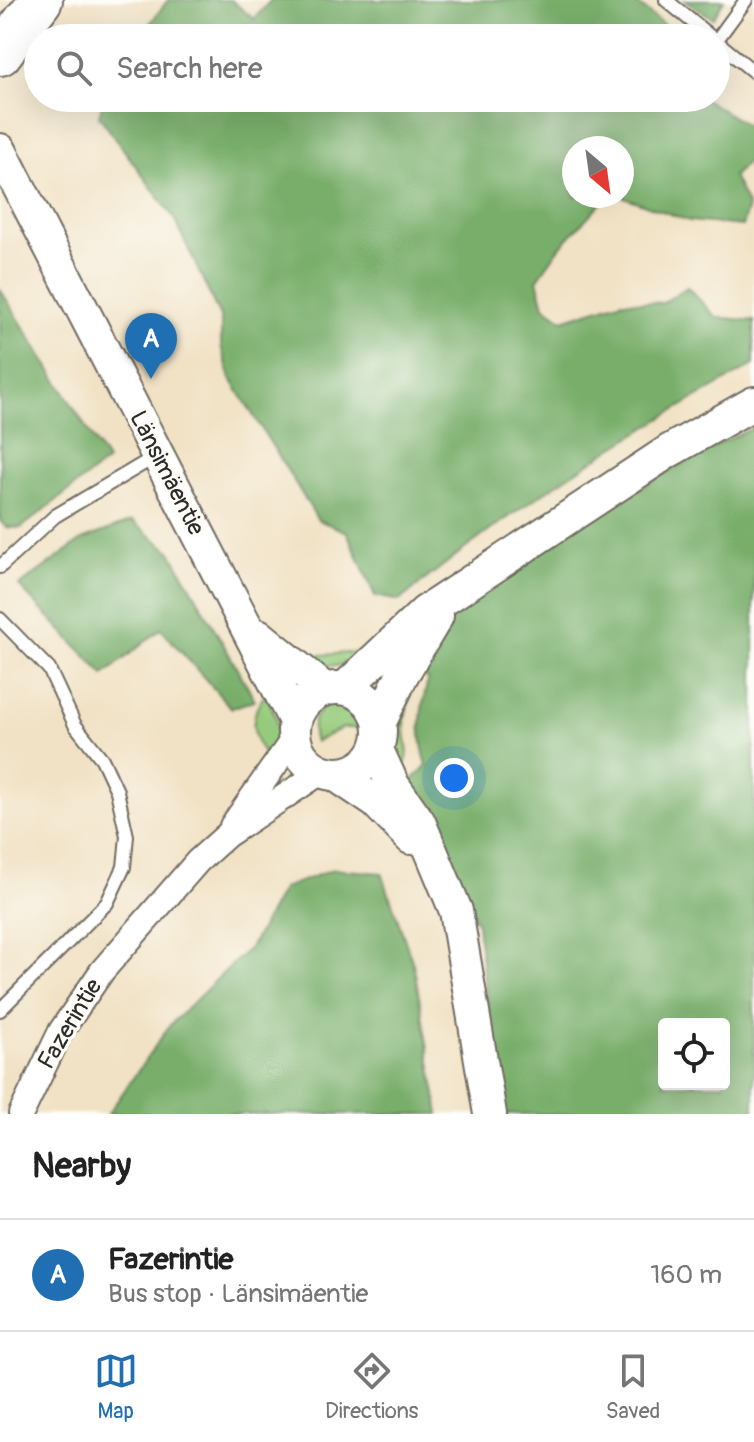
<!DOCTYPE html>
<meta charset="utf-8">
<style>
:root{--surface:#fff;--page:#f6f6f6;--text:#222;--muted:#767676;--line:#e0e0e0;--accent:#1f6fb2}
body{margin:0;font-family:Pangolin,sans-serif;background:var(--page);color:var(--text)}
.controls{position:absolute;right:24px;bottom:24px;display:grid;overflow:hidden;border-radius:8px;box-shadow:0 8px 32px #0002}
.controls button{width:72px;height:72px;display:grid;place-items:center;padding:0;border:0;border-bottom:2px solid var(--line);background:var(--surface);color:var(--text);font:40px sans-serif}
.compass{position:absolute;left:562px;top:136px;width:72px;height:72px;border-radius:50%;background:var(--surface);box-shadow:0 8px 32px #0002;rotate:151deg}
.you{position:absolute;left:454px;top:778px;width:28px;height:28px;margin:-20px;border:6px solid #fff;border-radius:50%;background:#1a73e8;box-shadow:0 0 0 12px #1a73e833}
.badge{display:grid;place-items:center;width:52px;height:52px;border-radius:50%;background:var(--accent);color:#fff;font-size:26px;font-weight:700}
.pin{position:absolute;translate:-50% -66px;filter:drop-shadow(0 2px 4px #0008)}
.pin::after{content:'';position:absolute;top:42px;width:28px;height:24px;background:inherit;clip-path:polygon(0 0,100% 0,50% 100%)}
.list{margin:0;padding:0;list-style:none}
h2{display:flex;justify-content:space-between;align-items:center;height:104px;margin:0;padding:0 32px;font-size:34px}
h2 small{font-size:26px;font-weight:400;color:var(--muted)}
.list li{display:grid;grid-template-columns:52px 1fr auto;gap:24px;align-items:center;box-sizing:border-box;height:112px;padding:0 32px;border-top:2px solid var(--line)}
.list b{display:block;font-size:30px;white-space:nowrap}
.list p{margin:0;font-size:26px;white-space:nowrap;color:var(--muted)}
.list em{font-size:26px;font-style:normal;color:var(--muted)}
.icon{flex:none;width:44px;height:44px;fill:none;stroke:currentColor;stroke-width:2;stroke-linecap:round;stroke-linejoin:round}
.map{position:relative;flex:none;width:754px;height:1114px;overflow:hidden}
.search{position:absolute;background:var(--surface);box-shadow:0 8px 32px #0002;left:24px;right:24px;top:24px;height:88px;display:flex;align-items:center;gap:20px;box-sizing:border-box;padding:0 28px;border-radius:44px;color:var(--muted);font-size:30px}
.sheet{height:216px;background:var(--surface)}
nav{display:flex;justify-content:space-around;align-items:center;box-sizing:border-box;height:112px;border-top:2px solid var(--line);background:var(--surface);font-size:22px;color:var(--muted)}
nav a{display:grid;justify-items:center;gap:4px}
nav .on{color:var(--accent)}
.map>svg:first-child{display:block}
</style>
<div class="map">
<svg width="754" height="1114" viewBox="0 0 754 1114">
<rect width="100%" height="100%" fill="#fdfcf7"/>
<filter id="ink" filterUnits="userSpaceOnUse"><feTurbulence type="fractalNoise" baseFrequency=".0125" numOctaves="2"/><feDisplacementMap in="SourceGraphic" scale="16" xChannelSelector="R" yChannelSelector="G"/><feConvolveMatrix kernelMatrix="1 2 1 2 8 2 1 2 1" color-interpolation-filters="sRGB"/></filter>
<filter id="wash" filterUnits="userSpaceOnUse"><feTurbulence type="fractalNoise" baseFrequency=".006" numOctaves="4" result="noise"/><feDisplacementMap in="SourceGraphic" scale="32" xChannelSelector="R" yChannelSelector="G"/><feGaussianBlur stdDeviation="1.8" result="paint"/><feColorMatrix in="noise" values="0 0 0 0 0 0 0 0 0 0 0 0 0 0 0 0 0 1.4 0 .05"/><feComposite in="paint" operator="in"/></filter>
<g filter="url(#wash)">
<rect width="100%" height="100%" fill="#f1e2c5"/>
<path fill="#96ca7b" stroke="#607a53" stroke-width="2" d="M361,652L360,656L337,666L310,663L307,656Z
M406,691L411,693C408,704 405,714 405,725C404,741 414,757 401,769L395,761Z
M265,695C280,719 282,734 266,758C251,737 248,716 265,695Z
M337,702L355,707L364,728H342L315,742C308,723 317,705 337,702Z"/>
<path fill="#78ae6b" stroke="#526c4b" stroke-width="2" fill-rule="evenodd" d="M168,0H231L254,19L271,0H632L681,38H139Z
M684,0H724L713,18Z
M104,98H703L754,130V156L733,176L748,207L742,226L689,221L621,196L622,148H574V196H607L561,246L537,280L544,306L563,320L622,301L663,303L687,287L716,317L754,321V365C629,435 509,509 399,601L375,596L347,532L318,520L231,379L221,346V319L174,218L99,116Z
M0,289L107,461L21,528L6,527L0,521Z
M754,427V1114H502L477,924L448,852L406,787L427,765C417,735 420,711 428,680L413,669L433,637L462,603L571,528L704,451ZM664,1024H724V1084H664Z
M132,521L171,552L255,700L231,708L161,629L104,675L19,586L82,540Z
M334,869L382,873L414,967L439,1114H108L170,1025L251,946L283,888Z"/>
</g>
<g filter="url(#ink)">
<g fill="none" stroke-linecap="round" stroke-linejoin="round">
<defs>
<path id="lane" d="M666,0L712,38
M746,0L716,41L754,72
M0,567L55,516L158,455
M0,619L49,669L75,725L102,759L117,791L127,836L124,867L107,903L0,1010"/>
<path id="street" d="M232,826L294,738
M21,1114L61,1031L102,971L198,861L227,835L321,772"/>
<path id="secondary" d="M0,150L295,721
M258,635L324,689
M294 731a43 43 0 1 1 86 0a43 43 0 1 1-86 0Z
M345,688L425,612L669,451L754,403
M380,722L402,675L437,616
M377,750L393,785L419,822L456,911L490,1114
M336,775L376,802L411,838"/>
<path id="highway" d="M0,54L41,0"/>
</defs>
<use href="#lane" stroke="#706b61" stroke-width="16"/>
<use href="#street" stroke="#706b61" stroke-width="28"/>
<use href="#secondary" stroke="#706b61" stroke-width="36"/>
<use href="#highway" stroke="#706b61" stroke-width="46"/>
<use href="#lane" stroke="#fff" stroke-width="12"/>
<use href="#street" stroke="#fff" stroke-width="24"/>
<use href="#secondary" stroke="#fff" stroke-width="32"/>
<use href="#highway" stroke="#fff" stroke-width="42"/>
</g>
</g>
<g text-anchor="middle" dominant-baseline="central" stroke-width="7" stroke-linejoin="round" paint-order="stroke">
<g font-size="24" fill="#2b2b2b" stroke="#fdfcf7">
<text transform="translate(167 473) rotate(63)">Länsimäentie</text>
<text transform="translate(70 1024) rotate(-59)">Fazerintie</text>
</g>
</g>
</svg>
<div class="controls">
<button><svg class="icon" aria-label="locate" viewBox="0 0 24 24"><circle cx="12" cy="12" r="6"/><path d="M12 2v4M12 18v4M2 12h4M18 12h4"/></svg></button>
</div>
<svg class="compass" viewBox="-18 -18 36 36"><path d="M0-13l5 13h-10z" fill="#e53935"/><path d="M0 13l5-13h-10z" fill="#767676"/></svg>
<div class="you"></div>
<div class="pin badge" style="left:151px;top:379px">A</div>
<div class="search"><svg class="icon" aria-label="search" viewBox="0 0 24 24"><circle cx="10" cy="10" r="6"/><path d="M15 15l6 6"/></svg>Search here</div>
</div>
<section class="sheet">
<h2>Nearby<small></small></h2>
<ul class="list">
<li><span class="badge">A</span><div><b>Fazerintie</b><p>Bus stop · Länsimäentie</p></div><em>160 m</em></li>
</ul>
</section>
<nav>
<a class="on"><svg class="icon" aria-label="map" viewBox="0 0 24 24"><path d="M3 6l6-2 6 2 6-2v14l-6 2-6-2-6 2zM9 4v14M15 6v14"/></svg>Map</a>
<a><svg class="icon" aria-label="directions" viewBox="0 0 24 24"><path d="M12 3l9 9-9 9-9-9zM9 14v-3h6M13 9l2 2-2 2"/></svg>Directions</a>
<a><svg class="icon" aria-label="saved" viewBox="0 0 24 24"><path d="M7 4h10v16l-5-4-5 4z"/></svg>Saved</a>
</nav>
